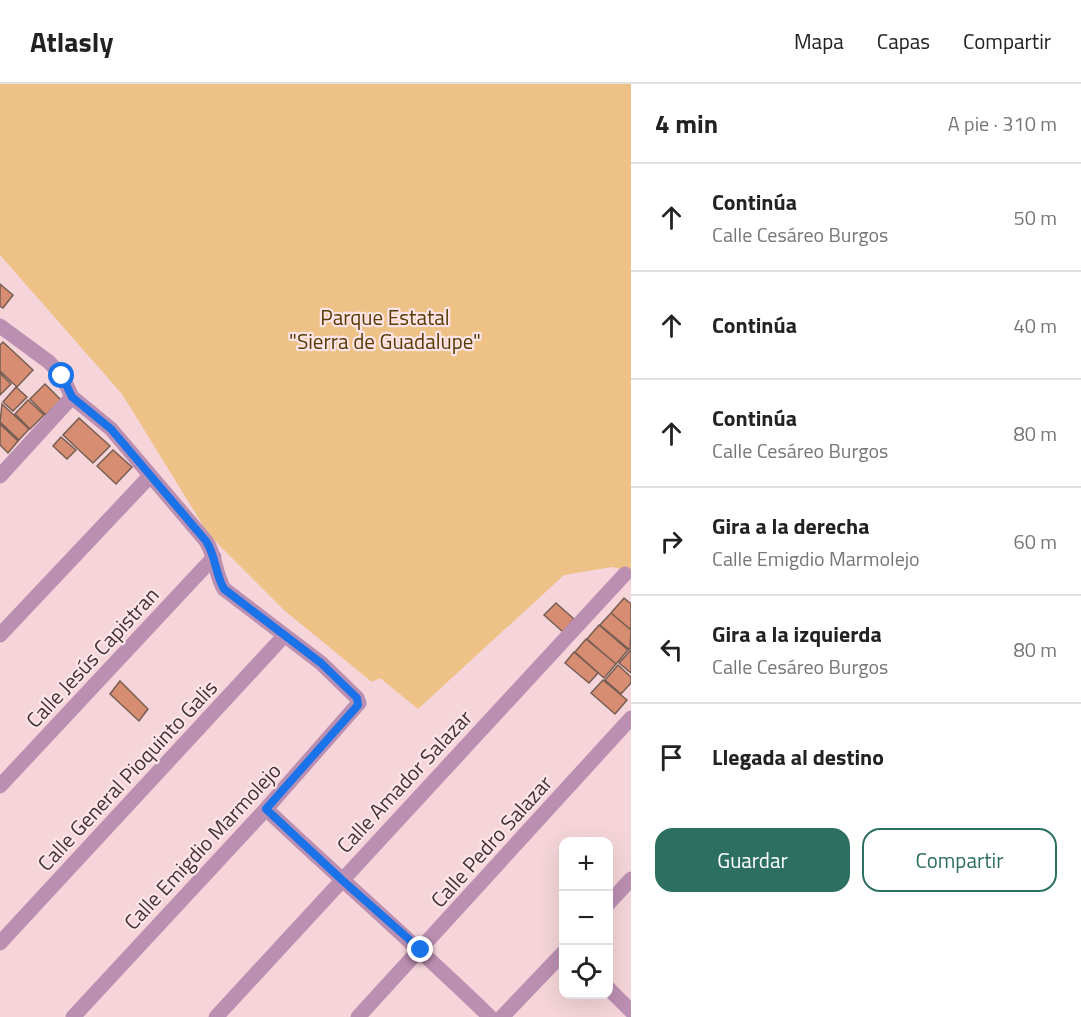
<!DOCTYPE html>
<html lang="es">
<meta charset="utf-8">
<style>
:root{--surface:#fff;--page:#f2f2f2;--text:#222;--muted:#767676;--line:#e0e0e0;--accent:#2d7061}
body{margin:0;font-family:"Titillium Web",sans-serif;background:var(--page);color:var(--text)}
.controls{position:absolute;right:18px;bottom:18px;display:grid;overflow:hidden;border-radius:12px;box-shadow:0 6px 24px #0002}
.controls button{width:54px;height:54px;display:grid;place-items:center;padding:0;border:0;border-bottom:2px solid var(--line);background:var(--surface);color:var(--text);font:30px sans-serif}
.stop{position:absolute;width:18px;height:18px;margin:-14px;border:4px solid #1a73e8;border-radius:50%;background:#fff}
.stop.end{background:#1a73e8;border-color:#fff;box-shadow:0 2px 6px #0008}
.list{margin:0;padding:0;list-style:none}
h2{display:flex;justify-content:space-between;align-items:center;height:78px;margin:0;padding:0 24px;font-size:26px}
h2 small{font-size:20px;font-weight:400;color:var(--muted)}
.list li{display:grid;grid-template-columns:39px 1fr auto;gap:18px;align-items:center;box-sizing:border-box;height:108px;padding:0 24px;border-top:2px solid var(--line)}
.list b{display:block;font-size:22px;white-space:nowrap}
.list p{margin:0;font-size:20px;white-space:nowrap;color:var(--muted)}
.list em{font-size:20px;font-style:normal;color:var(--muted)}
.actions{display:flex;gap:12px;padding:18px 24px}
.actions a{flex:1;padding:14px 0;border:2px solid var(--accent);border-radius:18px;text-align:center;font-size:21px;color:var(--accent)}
.actions .main{background:var(--accent);color:#fff}
.icon{flex:none;width:33px;height:33px;fill:none;stroke:currentColor;stroke-width:2;stroke-linecap:round;stroke-linejoin:round}
.map{position:relative;flex:none;width:631px;height:933px;overflow:hidden}
header{display:flex;align-items:center;gap:36px;box-sizing:border-box;height:84px;padding:0 30px;background:var(--surface);border-bottom:2px solid var(--line)}
header strong{font-size:28px}
nav{display:flex;gap:33px;margin-inline-start:auto;font-size:21px}
main{display:flex}
aside{flex:1;background:var(--surface)}
.map>svg:first-child{display:block}
</style>
<header>
<strong>Atlasly</strong>
<nav><a>Mapa</a><a>Capas</a><a>Compartir</a></nav>
</header>
<main>
<div class="map">
<svg width="631" height="933" viewBox="0 0 631 933">
<rect width="100%" height="100%" fill="#f5d5d9"/>
<path fill="#eec286" d="M0,0H631V487L612,483L564,491L418,625L380,594L372,598L285,527L209,451L122,310L0,171Z"/>
<path fill="#d68d71" stroke="#775e54" stroke-width="1.5" d="M0,200L13,211L3,224L0,222Z
M3,258L33,286L17,303L0,287V261Z
M0,289L11,300L0,311Z
M45,300L61,316L46,331L30,315Z
M16,303L27,313L13,327L3,318Z
M28,316L44,331L30,345L15,330Z
M2,320L29,345L19,356L0,338Z
M79,334L110,362L93,379L63,351Z
M0,340L18,357L8,369L0,361Z
M61,353L76,366L67,375L53,362Z
M113,366L132,383L116,400L97,382Z
M624,514L631,520V546L611,529Z
M556,519L574,535L563,548L544,531Z
M611,529L631,546L630,566L600,541Z
M599,541L628,566L616,580L587,555Z
M586,555L616,580L604,594L575,568Z
M630,567L631,568V589L619,579Z
M574,568L598,589L589,599L565,579Z
M618,581L631,593V599L621,610L605,596Z
M603,596L627,616L615,630L591,609Z
M120,597L148,625L139,637L110,610Z"/>
<g fill="none" stroke-linecap="round" stroke-linejoin="round">
<path stroke="#bb8fb1" stroke-width="15" d="M0,242L49,278L62,292L72,313L111,345L206,457C216,472 215,490 224,505L321,579L357,614L359,619L266,725L73,933
M0,392L72,313
M0,551L150,392
M0,702L214,473
M266,725C340,795 417,862 490,933
M608,820L631,795
M0,859L284,552
M608,904L631,927
M216,933L625,490
M358,933L631,634
M502,933L564,868"/>
</g>
<g fill="none" stroke-linecap="round" stroke-linejoin="round">
<path stroke="#1a73e8" stroke-width="8" d="M62,292L72,313L111,345L206,457C216,472 215,490 224,505L321,579L357,614L358,621L266,725L342,796L421,866"/>
</g>
<g text-anchor="middle" dominant-baseline="central" stroke-width="4.5" stroke-linejoin="round" paint-order="stroke">
<g font-size="21" fill="#583a03" stroke="#fee4e7">
<text x="385" y="233">Parque Estatal<tspan x="385" dy="24">"Sierra de Guadalupe"</tspan></text>
</g>
<g font-size="21" fill="#403335" stroke="#fee4e7">
<text transform="translate(92 573) rotate(-47)">Calle Jesús Capistran</text>
<text transform="translate(127 691) rotate(-47)">Calle General Pioquinto Galis</text>
<text transform="translate(404 697) rotate(-47)">Calle Amador Salazar</text>
<text transform="translate(491 757) rotate(-48)">Calle Pedro Salazar</text>
<text transform="translate(202 762) rotate(-47)">Calle Emigdio Marmolejo</text>
</g>
</g>
</svg>
<div class="controls">
<button>+</button>
<button>−</button>
<button><svg class="icon" aria-label="locate" viewBox="0 0 24 24"><circle cx="12" cy="12" r="6"/><path d="M12 2v4M12 18v4M2 12h4M18 12h4"/></svg></button>
</div>
<div class="stop" style="left:62px;top:292px"></div>
<div class="stop end" style="left:421px;top:866px"></div>
</div>
<aside>
<h2>4 min<small>A pie · 310 m</small></h2>
<ul class="list">
<li><svg class="icon" aria-label="ahead" viewBox="0 0 24 24"><path d="M12 20V5M6 11l6-6 6 6"/></svg><div><b>Continúa</b><p>Calle Cesáreo Burgos</p></div><em>50 m</em></li>
<li><svg class="icon" aria-label="ahead" viewBox="0 0 24 24"><path d="M12 20V5M6 11l6-6 6 6"/></svg><div><b>Continúa</b></div><em>40 m</em></li>
<li><svg class="icon" aria-label="ahead" viewBox="0 0 24 24"><path d="M12 20V5M6 11l6-6 6 6"/></svg><div><b>Continúa</b><p>Calle Cesáreo Burgos</p></div><em>80 m</em></li>
<li><svg class="icon" aria-label="right" viewBox="0 0 24 24"><path d="M7 20v-9h11M14 6l5 5-5 5"/></svg><div><b>Gira a la derecha</b><p>Calle Emigdio Marmolejo</p></div><em>60 m</em></li>
<li><svg class="icon" aria-label="left" viewBox="0 0 24 24"><path d="M17 20v-9H6M10 6l-5 5 5 5"/></svg><div><b>Gira a la izquierda</b><p>Calle Cesáreo Burgos</p></div><em>80 m</em></li>
<li><svg class="icon" aria-label="arrive" viewBox="0 0 24 24"><path d="M6 21V4h12l-3 4 3 4H6"/></svg><div><b>Llegada al destino</b></div></li>
</ul>
<div class="actions"><a class="main">Guardar</a><a>Compartir</a></div>
</aside>
</main>
